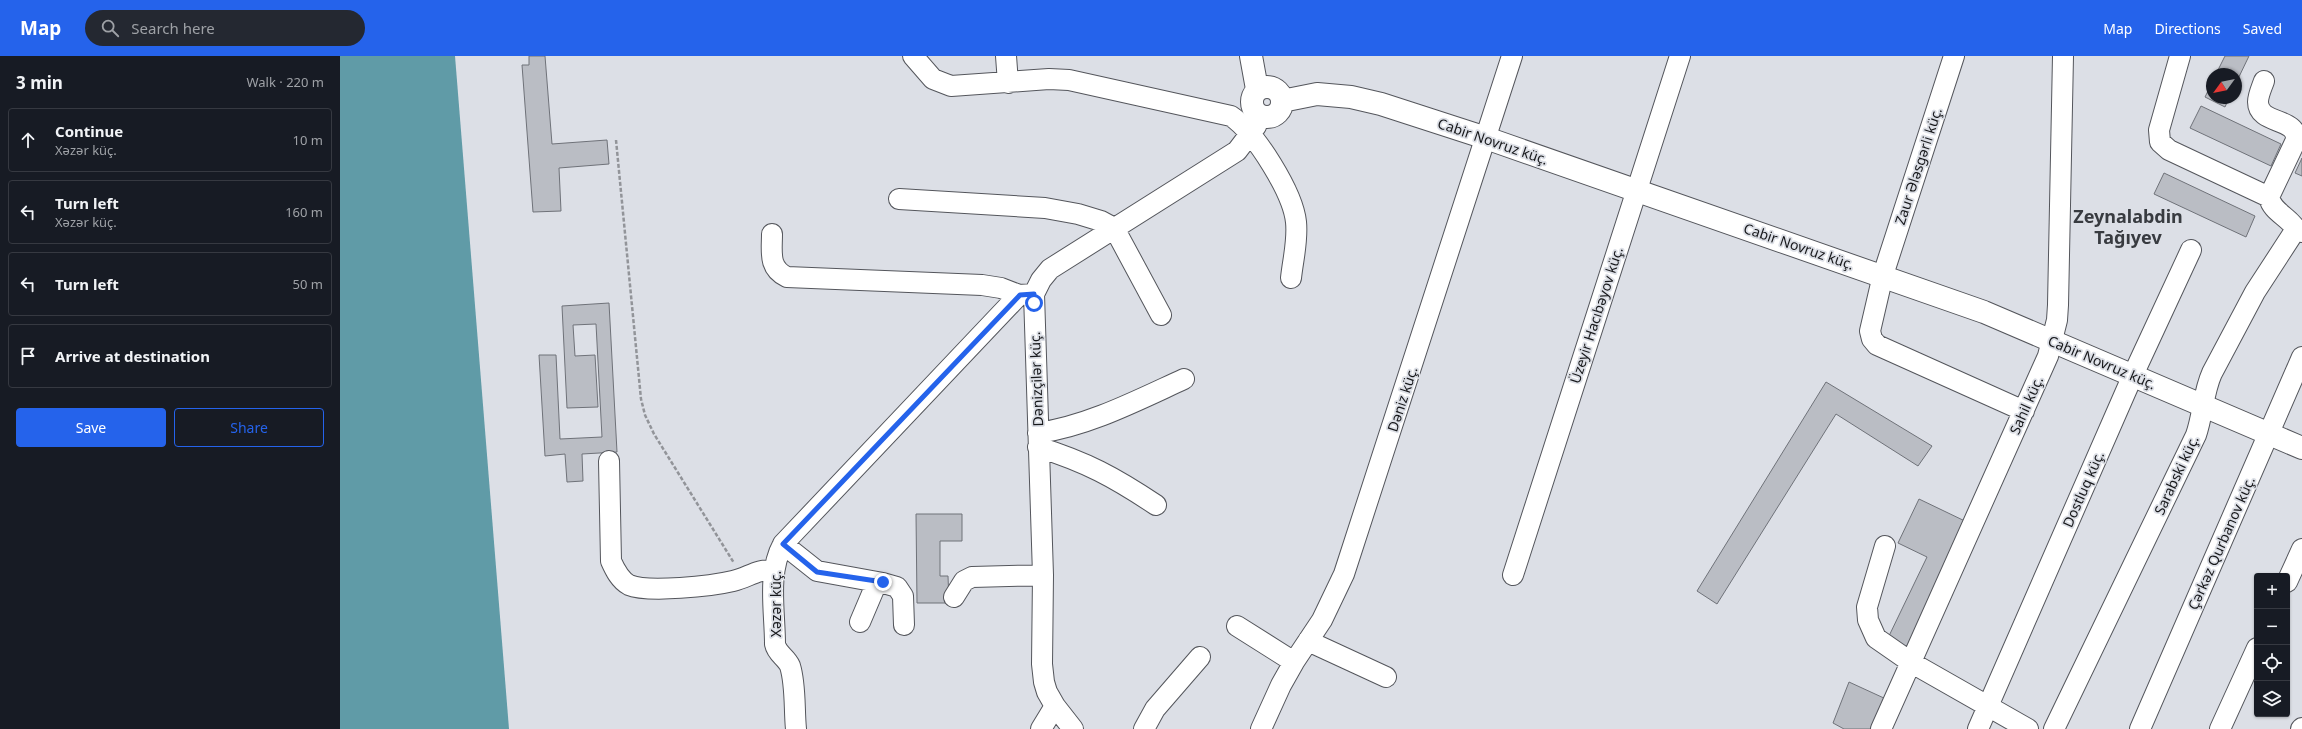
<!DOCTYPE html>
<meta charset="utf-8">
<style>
:root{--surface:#171b24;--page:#242831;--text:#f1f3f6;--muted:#9ea1a6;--line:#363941;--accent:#2563eb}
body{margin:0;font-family:"Noto Sans",sans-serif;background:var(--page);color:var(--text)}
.controls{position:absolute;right:12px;bottom:12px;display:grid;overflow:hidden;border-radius:4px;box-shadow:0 1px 3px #0004}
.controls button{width:36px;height:36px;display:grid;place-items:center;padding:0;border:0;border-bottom:1px solid var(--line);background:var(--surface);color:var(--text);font:20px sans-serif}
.compass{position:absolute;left:1866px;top:12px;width:36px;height:36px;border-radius:50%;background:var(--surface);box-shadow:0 1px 3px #0004;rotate:237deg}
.stop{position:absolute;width:12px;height:12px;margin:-9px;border:3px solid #2563eb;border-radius:50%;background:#fff}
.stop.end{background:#2563eb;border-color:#fff;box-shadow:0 1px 4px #0008}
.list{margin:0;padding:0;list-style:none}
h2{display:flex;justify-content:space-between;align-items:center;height:52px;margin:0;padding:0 16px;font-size:17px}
h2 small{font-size:13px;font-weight:400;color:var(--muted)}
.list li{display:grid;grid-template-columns:26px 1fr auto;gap:12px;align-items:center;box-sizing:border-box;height:64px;margin:0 8px 8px;padding:0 8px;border:1px solid var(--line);border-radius:4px}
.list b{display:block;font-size:15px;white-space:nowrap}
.list p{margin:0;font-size:13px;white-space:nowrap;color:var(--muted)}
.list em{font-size:13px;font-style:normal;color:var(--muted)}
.actions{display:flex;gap:8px;padding:12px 16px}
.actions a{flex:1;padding:9px 0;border:1px solid var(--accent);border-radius:4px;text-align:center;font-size:14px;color:var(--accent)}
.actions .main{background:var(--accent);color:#fff}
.icon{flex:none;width:22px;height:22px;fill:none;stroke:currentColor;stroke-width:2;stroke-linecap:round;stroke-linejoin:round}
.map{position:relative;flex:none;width:1962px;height:673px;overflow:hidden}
header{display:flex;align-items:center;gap:24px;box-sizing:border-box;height:56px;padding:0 20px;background:var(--accent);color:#fff}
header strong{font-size:19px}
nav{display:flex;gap:22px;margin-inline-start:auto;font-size:14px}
.search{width:280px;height:36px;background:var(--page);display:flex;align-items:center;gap:10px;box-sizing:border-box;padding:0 14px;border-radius:22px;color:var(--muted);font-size:15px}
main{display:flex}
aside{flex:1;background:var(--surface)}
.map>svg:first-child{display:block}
</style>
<header>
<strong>Map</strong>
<div class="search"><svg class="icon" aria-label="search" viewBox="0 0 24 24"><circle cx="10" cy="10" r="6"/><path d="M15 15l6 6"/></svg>Search here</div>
<nav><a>Map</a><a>Directions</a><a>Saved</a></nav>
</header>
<main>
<aside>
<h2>3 min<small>Walk · 220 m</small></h2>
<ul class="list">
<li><svg class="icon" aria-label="ahead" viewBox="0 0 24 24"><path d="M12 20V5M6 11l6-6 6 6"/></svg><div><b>Continue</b><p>Xəzər küç.</p></div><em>10 m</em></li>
<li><svg class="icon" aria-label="left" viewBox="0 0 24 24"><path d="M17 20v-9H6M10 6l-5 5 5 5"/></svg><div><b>Turn left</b><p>Xəzər küç.</p></div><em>160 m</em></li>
<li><svg class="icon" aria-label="left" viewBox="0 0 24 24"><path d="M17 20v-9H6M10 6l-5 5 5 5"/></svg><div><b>Turn left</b></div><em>50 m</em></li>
<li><svg class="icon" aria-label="arrive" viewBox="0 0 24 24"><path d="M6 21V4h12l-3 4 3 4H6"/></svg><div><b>Arrive at destination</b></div></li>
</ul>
<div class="actions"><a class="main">Save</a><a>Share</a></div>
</aside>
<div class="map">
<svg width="1962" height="673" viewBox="0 0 1962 673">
<rect width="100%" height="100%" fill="#dcdfe6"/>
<path fill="#609ba7" d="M0,0H115L169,673H0Z"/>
<path fill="#babdc4" stroke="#6f7279" d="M189,0H205L212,88L267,84L269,108L219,112L221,155L193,156L182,9H189Z
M1885,0H1909L1896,27V18H1876Z
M1872,27V42H1889L1885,51L1865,41Z
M1861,50L1941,88L1931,110L1850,72Z
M1962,102V120L1955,117Z
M1824,117L1915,160L1906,181L1814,138Z
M269,247L277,396L242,398L243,425L227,426L225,398L205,400L199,299H216L220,383L262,381L256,268L233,269L235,300L255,299L258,351L227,352L222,250Z
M1486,326L1592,390L1578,410L1496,358L1377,548L1357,535Z
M1579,443L1629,467L1569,593L1548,582L1587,501L1558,487Z
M576,458H622V485H600V520H608L609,547H577Z
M1509,626L1546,643L1533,673H1504L1493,667Z"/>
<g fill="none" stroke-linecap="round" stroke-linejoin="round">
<defs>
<path id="minor" d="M573,0L593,23L611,30L709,23L729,24L891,60C916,77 953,137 956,166C958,185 953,203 951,222
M666,0L668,27
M1614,0L1543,219L1530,275L1532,283L1537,289L1684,355
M1840,0L1819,74L1820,86L1829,94L1929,141C1932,156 1948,160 1956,173
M1924,25C1922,31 1918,39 1918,46C1918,69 1958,61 1956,84L1929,141
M559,143L705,152L738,158L761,165L774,172L779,181L821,259
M432,178C432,196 428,212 447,221L642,229L661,232L679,239
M698,377C748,370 798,344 844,323
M698,391C746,406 774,421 816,449
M269,405L271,505C275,514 280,524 289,529C308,537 372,530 393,525C409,521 417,513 434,514
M443,488L477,515L543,527L557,531L563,540L564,569
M1545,490L1527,551L1528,564L1536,582L1572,607L1688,673
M1173,519L1340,0
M1947,526L1962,493
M614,541L624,525L632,521L703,519
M520,566L537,526
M897,570L954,606
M968,585L1046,621
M456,673C454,654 456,629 450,610C446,601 437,598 435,588C435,556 427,517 443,488L679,239L694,238
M701,673L715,650
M733,673L715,650L707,636L704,626L702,608L703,519L694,238L701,224L710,213L897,95L916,70L920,59
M804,673L815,653L860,601
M921,673L941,629L954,606L982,564L1004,518L1172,0
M1541,673L1708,300L1717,264L1718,249L1723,0
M1638,673L1793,319L1851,194
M1714,673L1856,379C1863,359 1863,337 1872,317L1915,236L1956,173L1962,176
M1800,673L1962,301
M1880,673L1917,592
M1961,673L1962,672"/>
<path id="major" d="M911,0L917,33
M912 46a15 15 0 1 1 30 0a15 15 0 1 1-30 0Z
M942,45L977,38L1011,41L1041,48L1146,82L1644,256L1962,392"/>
</defs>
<use href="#minor" stroke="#54565c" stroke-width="22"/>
<use href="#major" stroke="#54565c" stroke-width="24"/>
<path stroke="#929499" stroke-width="2.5" stroke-dasharray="4 2" stroke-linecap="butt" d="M276,84L301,343L305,359L314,378L394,507"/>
<use href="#minor" stroke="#fff" stroke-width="20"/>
<use href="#major" stroke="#fff" stroke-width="22"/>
</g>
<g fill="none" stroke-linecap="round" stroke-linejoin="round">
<path stroke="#2563eb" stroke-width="5" d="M543,526L477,516L443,488L680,239L694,238V247"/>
</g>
<g text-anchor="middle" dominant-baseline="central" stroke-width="3.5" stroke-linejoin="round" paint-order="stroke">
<g font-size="14" fill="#17181b" stroke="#dcdfe6">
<text transform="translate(1153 85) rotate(19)">Cabir Novruz küç.</text>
<text transform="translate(1578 110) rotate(-72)">Zaur Ələsgərli küç.</text>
<text transform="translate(1459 190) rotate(19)">Cabir Novruz küç.</text>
<text transform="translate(1256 259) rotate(-72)">Üzeyir Hacıbəyov küç.</text>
<text transform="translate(1762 306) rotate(23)">Cabir Novruz küç.</text>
<text transform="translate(696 323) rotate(-92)">Dәnizçilәr küç.</text>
<text transform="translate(1062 343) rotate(-72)">Dәniz küç.</text>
<text transform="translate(1686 349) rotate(-66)">Sahil küç.</text>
<text transform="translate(1836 419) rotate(-65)">Sarabski küç.</text>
<text transform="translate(1743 433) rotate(-66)">Dostluq küç.</text>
<text transform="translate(1881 487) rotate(-66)">Çərkəz Qurbanov küç.</text>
<text transform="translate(435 548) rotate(-90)">Xəzər küç.</text>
</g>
<g font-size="18" font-weight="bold" fill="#383b40" stroke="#dcdfe6">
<text x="1788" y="160">Zeynalabdin<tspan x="1788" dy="21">Tağıyev</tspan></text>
</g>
</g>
</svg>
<div class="controls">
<button>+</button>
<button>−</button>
<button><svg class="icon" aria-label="locate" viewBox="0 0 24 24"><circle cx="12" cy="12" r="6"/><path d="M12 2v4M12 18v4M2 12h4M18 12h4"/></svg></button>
<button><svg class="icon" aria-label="layers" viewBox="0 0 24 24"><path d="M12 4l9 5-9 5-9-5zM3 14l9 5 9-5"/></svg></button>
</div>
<svg class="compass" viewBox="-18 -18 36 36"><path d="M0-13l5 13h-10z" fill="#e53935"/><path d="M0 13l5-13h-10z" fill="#9ea1a6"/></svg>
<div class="stop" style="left:694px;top:247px"></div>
<div class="stop end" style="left:543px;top:526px"></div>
</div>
</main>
